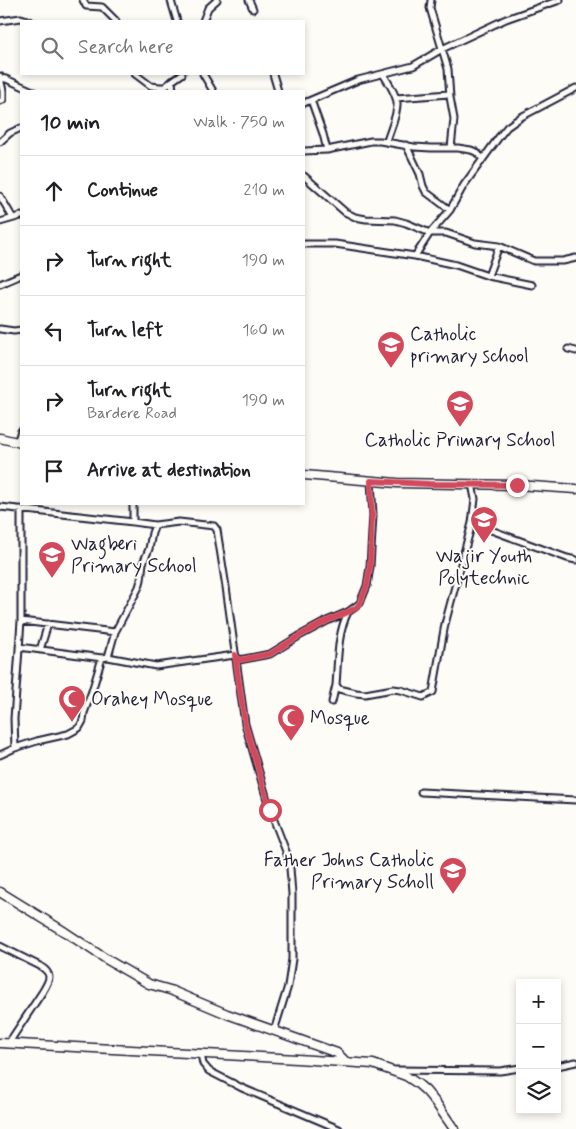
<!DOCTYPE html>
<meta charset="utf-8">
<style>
:root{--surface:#fff;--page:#f6f6f6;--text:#202124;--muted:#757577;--line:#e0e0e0}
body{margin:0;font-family:Mynerve,sans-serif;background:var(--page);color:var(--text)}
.controls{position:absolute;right:15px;bottom:15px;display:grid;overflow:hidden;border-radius:0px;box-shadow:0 2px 8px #0003}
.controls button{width:45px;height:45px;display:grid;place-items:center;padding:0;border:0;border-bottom:1px solid var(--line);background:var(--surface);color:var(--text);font:25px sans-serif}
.stop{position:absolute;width:15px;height:15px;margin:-11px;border:4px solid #d1495b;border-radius:50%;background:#fff}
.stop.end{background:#d1495b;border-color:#fff;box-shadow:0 1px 5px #0008}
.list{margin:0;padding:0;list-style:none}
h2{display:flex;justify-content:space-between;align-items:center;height:65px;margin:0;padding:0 20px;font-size:21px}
h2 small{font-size:16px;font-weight:400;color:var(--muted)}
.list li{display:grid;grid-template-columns:32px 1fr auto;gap:15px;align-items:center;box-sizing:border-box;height:70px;padding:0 20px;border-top:1px solid var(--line)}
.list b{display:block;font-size:19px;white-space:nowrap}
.list p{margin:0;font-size:16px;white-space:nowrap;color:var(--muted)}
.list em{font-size:16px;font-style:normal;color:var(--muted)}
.icon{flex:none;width:28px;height:28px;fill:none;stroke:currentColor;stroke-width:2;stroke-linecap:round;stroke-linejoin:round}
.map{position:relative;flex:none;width:576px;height:1129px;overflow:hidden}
.search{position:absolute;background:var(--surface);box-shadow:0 2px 8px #0003;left:20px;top:20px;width:285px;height:55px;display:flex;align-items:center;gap:12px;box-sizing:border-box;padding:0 18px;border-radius:0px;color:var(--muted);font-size:19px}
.panel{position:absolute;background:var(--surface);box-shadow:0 2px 8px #0003;left:20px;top:90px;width:285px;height:415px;border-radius:0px}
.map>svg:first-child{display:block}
</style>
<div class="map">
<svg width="576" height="1129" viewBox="0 0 576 1129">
<rect width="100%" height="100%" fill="#fdfcf7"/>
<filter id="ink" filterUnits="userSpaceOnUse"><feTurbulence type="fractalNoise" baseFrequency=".02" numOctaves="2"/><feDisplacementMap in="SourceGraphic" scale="10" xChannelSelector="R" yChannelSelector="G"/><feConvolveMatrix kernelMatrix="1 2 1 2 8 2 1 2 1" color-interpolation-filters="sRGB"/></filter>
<g filter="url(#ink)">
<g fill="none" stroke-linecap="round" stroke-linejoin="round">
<defs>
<path id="street" d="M83,0L86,6L102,7L116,21
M172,0L171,1L177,21
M249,0L253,9
M431,0L430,8L448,69L450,97L454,119L451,148
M0,21L21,18L30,21
M203,21L208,8L217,0
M135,74L151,86L160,87H165L172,81L182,74
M203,74L213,91
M273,74L278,91
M383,74C388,82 396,93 397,103C398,114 390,130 387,141
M0,76V78L6,79L33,91
M172,81L173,91
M396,98L449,94
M311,100L323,134L327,150
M0,101L3,100V91L0,78
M304,103L358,80L413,66L442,49L506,19L560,0
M0,142L10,133L21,128
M406,145L420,174L423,186L426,192L450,210
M304,151L327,150L371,141H380L414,147L431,148H458L471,150L476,152L483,159
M304,176L345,212L355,217L366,219L395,220L406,223L430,233H446L475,243L499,246L534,261H563L576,258
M0,196L13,218
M0,222L21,216
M304,244H335L415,256L456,265L488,276L532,285
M415,256L430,233L450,210L464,185L499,137L507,127L521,117L576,88
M488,276L499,246
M0,284L21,275
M0,329L14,331L21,330
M568,349L576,351
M17,442L21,431
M0,507L133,522L155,525L179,522L214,526L217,530L226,587L245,724L270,810L287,854L290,868L292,894V959L288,986L274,1031
M133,522V504
M472,523L567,558L576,560
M348,612C337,634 338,661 336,685L339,689L356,693L365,694L393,689L401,690L423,697L433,692L445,624L472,523L475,499L472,484
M21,621L115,632
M19,647L102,658L108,657L156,666L235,655
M40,650L48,624
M236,656L239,660L270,654L301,635L327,621L348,612L355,607L360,603L367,586L370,567L373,515L371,481
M108,657L115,632L139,587L141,580L143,563L149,549L152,533L155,525
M332,702L336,685
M15,748L14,719L21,621V509
M0,755L15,748L37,741L68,734L79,728L83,721L84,713L92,691L102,658
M421,792L576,800
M0,946L40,966C53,974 50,979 43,991L8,1044
M201,1054L203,1064L209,1071L242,1088L339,1129
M557,1066L576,1062
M393,1070L500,1071L520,1068"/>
<path id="secondary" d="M0,438L21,443
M304,475L397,483L517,485L576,489
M0,892L65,932L106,959L149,984L170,990L227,1014L337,1053L346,1062
M0,1043L297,1059L373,1064L406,1076L418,1084L426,1091L436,1103L454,1129"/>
</defs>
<use href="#street" stroke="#22223b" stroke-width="9"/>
<use href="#secondary" stroke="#22223b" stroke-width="11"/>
<use href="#street" stroke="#fdfcf7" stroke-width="5"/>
<use href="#secondary" stroke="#fdfcf7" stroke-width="8"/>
</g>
</g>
<g fill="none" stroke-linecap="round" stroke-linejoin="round" filter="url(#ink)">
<path stroke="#d1495b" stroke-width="6" d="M270,810L245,724L235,655L240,660L270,654L301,635L327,621L348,612L356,608L360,603L367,586L370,567L372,515L371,481L429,484L517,485"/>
</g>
<defs>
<symbol id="school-pin" viewBox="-11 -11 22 30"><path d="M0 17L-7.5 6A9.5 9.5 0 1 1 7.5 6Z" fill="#d1495b" stroke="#fdfcf7"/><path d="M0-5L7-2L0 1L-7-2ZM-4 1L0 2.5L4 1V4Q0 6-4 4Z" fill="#fff"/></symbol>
<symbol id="university-pin" viewBox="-11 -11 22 30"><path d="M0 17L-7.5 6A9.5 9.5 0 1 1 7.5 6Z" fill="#d1495b" stroke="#fdfcf7"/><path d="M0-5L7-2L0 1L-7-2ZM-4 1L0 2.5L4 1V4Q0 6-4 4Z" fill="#fff"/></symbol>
<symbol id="mosque-pin" viewBox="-11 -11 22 30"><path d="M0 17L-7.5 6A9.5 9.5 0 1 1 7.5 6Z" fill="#d1495b" stroke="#fdfcf7"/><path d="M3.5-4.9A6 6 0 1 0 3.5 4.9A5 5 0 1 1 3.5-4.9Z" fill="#fff"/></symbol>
</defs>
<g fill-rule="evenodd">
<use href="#school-pin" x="375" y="329" width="32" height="43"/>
<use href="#school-pin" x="444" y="388" width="32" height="43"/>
<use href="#university-pin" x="468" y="504" width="32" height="43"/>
<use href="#school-pin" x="36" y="539" width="32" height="43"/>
<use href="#mosque-pin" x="56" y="683" width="32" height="43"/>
<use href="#mosque-pin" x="275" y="702" width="32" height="43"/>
<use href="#school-pin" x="437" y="855" width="32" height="43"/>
</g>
<g text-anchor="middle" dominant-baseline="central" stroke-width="4" stroke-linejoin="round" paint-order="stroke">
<g font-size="19" fill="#22223b" stroke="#fdfcf7" text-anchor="start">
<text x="410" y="334">Catholic<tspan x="410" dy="22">primary school</tspan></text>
<text x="460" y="440" text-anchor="middle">Catholic Primary School</text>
<text x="71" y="544">Wagberi<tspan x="71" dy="22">Primary School</tspan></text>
<text x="484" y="556" text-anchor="middle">Wajir Youth<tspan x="484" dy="22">Polytechnic</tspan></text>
<text x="91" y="699">Orahey Mosque</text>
<text x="310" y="718">Mosque</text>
<text x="434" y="860" text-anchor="end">Father Johns Catholic<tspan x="434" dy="22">Primary Scholl</tspan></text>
</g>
</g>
</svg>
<div class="controls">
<button>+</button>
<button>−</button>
<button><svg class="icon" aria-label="layers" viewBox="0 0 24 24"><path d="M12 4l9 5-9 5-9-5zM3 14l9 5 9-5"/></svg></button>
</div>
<div class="stop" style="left:270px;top:810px"></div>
<div class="stop end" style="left:517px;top:485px"></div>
<div class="search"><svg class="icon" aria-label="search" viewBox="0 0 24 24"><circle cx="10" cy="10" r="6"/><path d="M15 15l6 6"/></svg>Search here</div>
<section class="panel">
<h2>10 min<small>Walk · 750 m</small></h2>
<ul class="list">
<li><svg class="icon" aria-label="ahead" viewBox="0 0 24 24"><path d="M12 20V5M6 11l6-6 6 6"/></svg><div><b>Continue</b></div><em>210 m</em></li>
<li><svg class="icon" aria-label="right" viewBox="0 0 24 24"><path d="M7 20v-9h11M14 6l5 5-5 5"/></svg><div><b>Turn right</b></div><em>190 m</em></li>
<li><svg class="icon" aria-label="left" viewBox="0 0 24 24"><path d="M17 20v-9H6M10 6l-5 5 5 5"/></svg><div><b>Turn left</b></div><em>160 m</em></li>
<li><svg class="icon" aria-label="right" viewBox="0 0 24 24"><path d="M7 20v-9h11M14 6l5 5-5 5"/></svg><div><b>Turn right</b><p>Bardere Road</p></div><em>190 m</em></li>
<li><svg class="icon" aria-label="arrive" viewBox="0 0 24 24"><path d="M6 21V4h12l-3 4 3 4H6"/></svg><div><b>Arrive at destination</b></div></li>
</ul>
</section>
</div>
